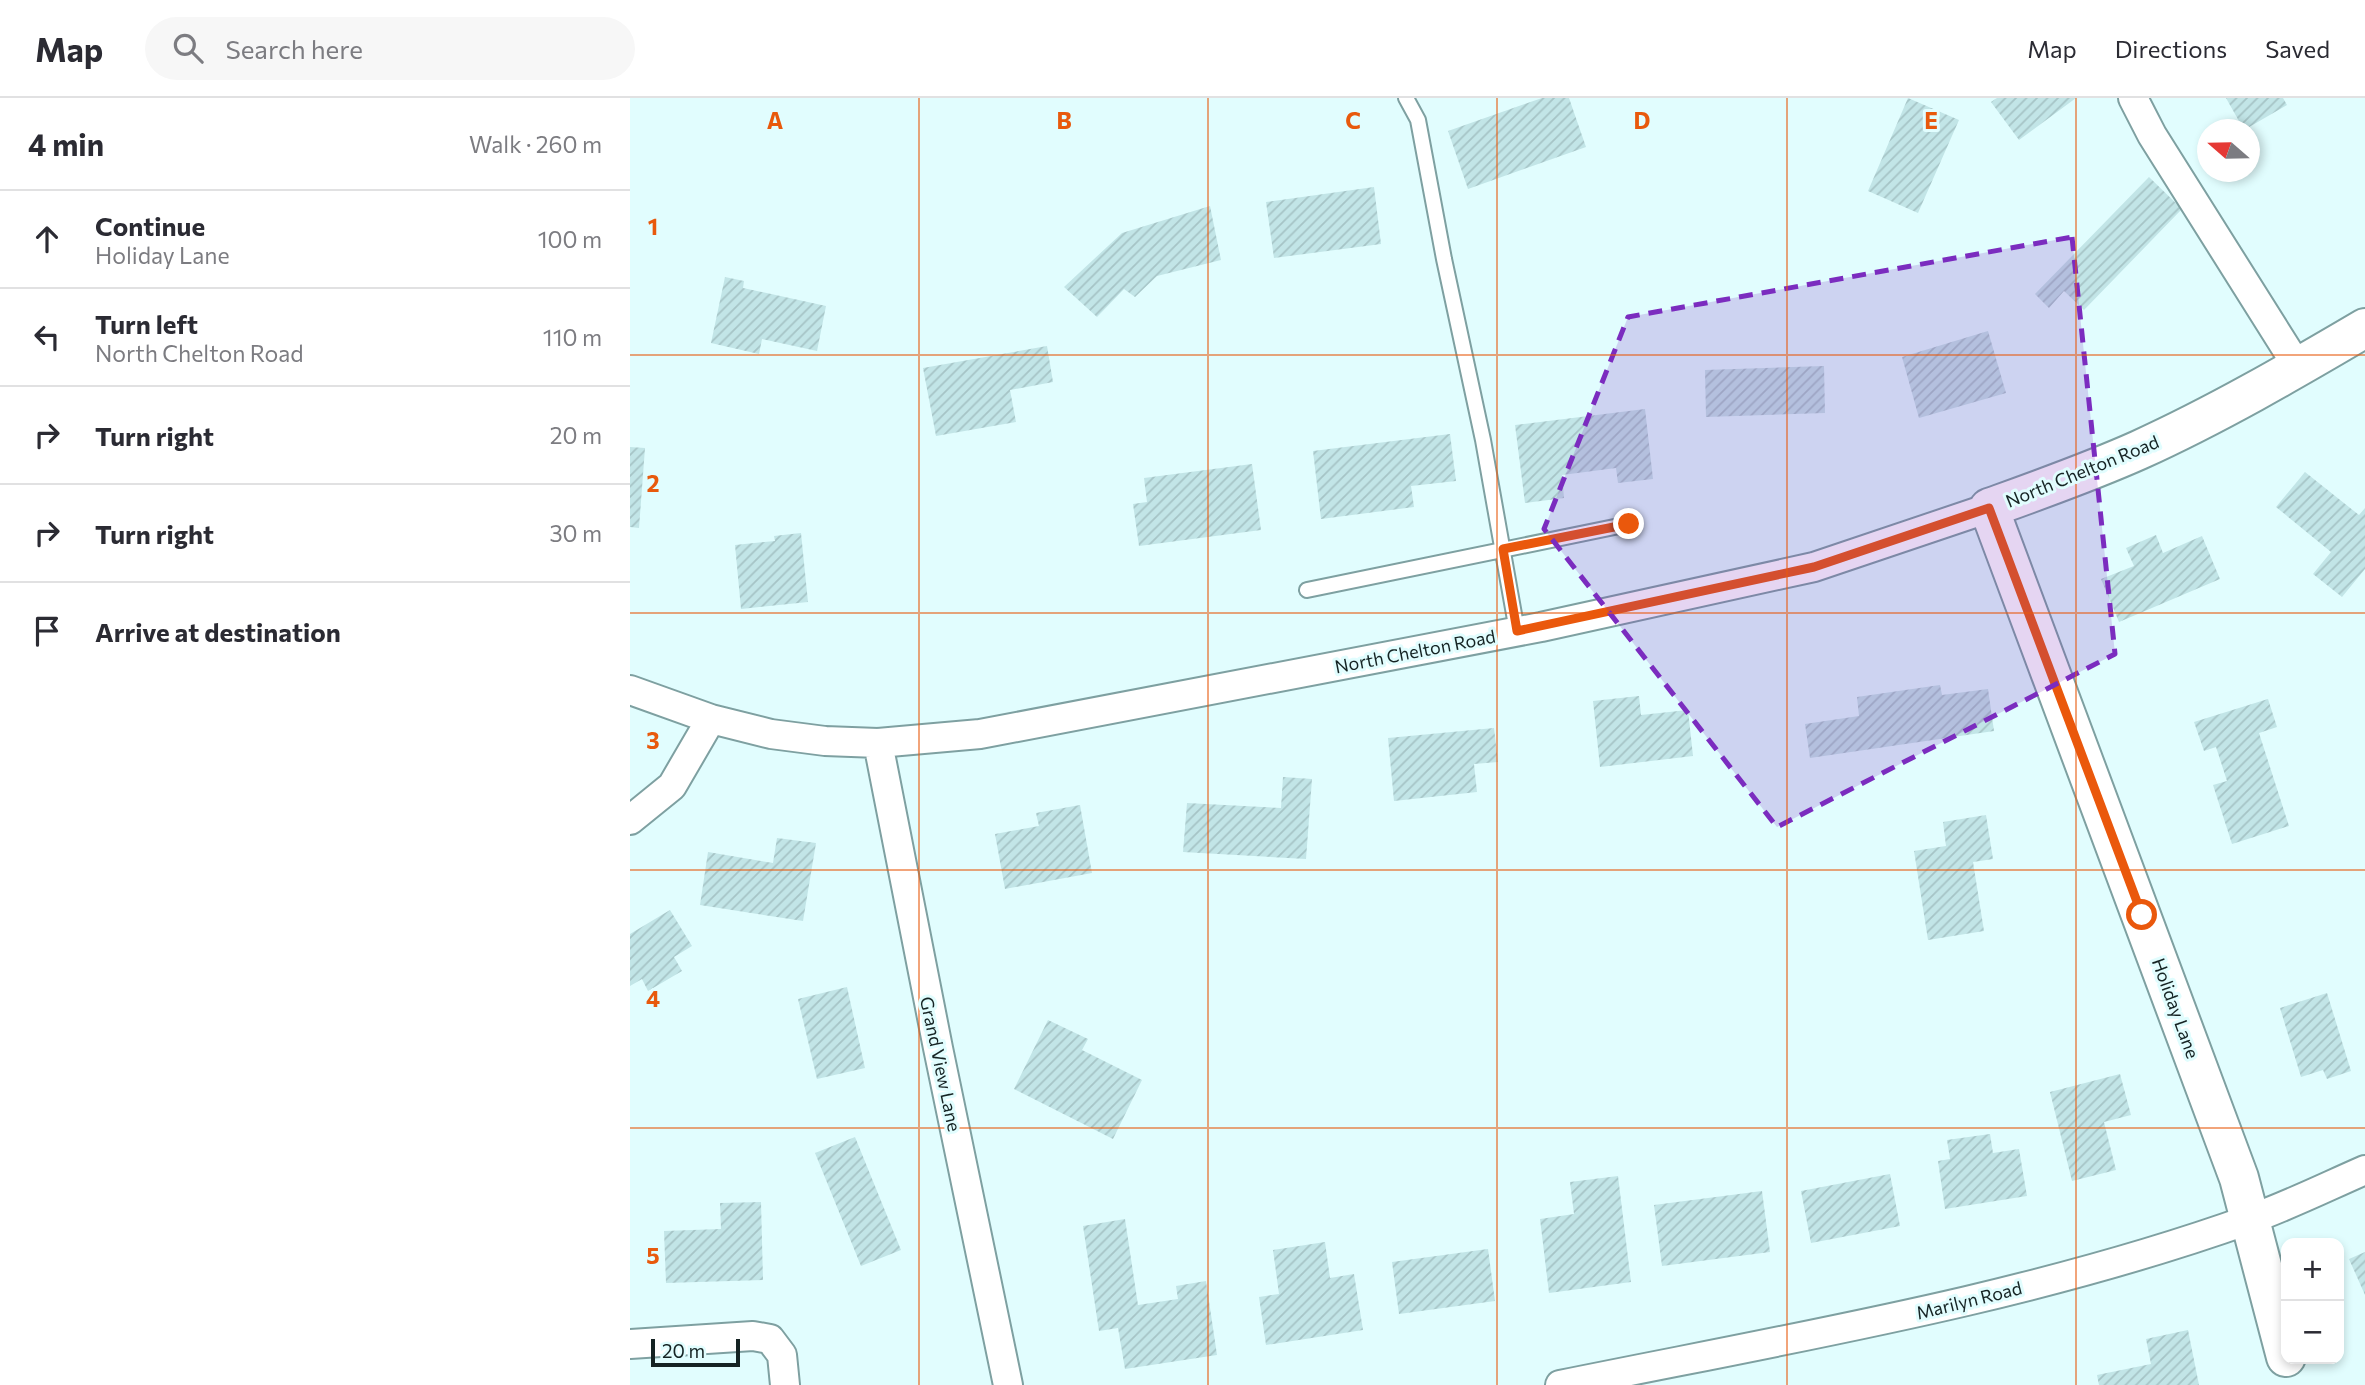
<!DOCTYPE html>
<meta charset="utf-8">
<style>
:root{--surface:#fff;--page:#f7f7f7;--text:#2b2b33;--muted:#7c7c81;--line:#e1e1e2}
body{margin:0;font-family:Commissioner,sans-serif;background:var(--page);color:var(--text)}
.controls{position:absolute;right:21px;bottom:21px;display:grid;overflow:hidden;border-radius:14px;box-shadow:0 4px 10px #0003}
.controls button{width:63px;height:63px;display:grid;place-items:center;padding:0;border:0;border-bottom:2px solid var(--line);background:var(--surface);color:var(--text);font:35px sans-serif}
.compass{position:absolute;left:1567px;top:21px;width:63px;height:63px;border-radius:50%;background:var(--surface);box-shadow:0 4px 10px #0003;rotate:290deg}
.scale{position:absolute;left:21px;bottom:18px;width:89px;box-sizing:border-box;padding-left:7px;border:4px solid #152323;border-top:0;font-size:19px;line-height:24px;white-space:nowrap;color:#152323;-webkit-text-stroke:5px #e1fdfe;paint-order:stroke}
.stop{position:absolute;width:21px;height:21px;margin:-16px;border:5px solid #ea580c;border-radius:50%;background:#fff}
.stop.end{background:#ea580c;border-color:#fff;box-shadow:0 2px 7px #0008}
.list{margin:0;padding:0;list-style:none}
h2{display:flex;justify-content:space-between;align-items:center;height:91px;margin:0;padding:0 28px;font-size:30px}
h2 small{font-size:23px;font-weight:400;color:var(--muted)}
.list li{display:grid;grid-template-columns:46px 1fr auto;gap:21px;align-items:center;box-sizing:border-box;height:98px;padding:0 28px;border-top:2px solid var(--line)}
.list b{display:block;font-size:26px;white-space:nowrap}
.list p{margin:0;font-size:23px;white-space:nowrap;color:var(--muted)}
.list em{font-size:23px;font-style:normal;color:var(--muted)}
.icon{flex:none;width:38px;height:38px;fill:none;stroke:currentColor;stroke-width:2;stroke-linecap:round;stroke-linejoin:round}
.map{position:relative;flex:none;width:1735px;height:1287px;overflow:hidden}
header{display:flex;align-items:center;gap:42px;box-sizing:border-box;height:98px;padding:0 35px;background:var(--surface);border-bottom:2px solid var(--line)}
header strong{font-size:33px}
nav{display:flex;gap:38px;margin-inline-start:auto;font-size:24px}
.search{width:490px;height:63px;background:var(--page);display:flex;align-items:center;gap:18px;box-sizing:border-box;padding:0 24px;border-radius:38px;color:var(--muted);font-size:26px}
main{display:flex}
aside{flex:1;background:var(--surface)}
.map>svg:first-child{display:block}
</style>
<header>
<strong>Map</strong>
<div class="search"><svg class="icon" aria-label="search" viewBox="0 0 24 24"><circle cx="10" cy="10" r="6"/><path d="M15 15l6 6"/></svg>Search here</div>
<nav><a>Map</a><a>Directions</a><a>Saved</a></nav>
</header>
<main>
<aside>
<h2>4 min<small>Walk · 260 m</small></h2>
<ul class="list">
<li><svg class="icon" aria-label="ahead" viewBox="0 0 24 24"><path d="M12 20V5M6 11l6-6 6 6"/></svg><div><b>Continue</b><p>Holiday Lane</p></div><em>100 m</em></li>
<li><svg class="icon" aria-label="left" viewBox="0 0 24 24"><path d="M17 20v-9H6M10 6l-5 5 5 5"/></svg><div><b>Turn left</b><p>North Chelton Road</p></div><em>110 m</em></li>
<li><svg class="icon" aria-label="right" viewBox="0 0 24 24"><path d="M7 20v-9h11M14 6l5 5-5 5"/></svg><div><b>Turn right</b></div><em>20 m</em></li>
<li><svg class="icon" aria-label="right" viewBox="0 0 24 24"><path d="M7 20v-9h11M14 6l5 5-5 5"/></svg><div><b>Turn right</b></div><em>30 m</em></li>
<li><svg class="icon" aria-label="arrive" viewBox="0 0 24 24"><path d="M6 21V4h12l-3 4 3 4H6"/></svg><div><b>Arrive at destination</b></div></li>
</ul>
</aside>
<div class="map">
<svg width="1735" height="1287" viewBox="0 0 1735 1287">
<defs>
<pattern id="building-hatch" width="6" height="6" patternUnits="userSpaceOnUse" patternTransform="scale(1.75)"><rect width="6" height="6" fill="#c2e5e7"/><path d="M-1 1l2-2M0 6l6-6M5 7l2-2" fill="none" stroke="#a6c4c6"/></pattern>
</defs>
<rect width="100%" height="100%" fill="#e1fdfe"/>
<path fill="url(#building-hatch)" d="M912,0H939L956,49L838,91L818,33Z
M1278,0L1329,22L1288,115L1238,93Z
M1367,0H1446L1389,42L1361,4Z
M1596,0H1653L1657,7L1614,32Z
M1519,79L1552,111L1454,212L1434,193L1419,210L1405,196Z
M744,89L751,146L644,160L636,104Z
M580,108L591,162L527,178L505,199L494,191L467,219L434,189L492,135Z
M95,179L114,183L113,190L196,208L187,253L132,241L129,256L81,245Z
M1358,233L1376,295L1289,320L1272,259Z
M417,248L423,284L380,292L386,324L306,338L293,270Z
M1194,268L1195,315L1076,319L1075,272Z
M1015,311L1023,381L988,385L986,370L932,377L934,400L895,405L885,327Z
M820,336L826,383L781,388L784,409L691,421L683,353Z
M0,349L15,350L9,430L0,429Z
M622,366L631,432L509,448L503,406L517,404L514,380Z
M1675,374L1729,417L1735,410V471L1712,499L1683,476L1701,454L1646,409Z
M171,435L178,504L111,511L105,447L145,443L144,438Z
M1526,437L1533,455L1572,438L1590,481L1489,524L1471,481L1504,468L1496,450Z
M1310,587L1312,597L1358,591L1364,633L1180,660L1175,626L1229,618L1227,599Z
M1009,598L1011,617L1058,612L1063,658L970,669L963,603Z
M1638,601L1647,629L1629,635L1659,728L1602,746L1583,687L1597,683L1586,649L1574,653L1564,624Z
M864,630L868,664L844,666L847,694L764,703L758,640Z
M653,679L682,681L676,761L553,754L557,705L651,710Z
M450,707L462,775L375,791L365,736L409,728L406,715Z
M1356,717L1363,761L1343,764L1354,833L1298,842L1284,753L1316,748L1313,724Z
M147,740L186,745L173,823L70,807L78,754L143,765Z
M40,812L62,848L44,859L52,873L18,893L12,881L0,888V836Z
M217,889L235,970L187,981L168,901Z
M1697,895L1721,973L1697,981L1693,972L1671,979L1650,910Z
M418,922L458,941L452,952L512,982L483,1041L384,991Z
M1490,976L1501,1017L1474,1024L1486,1072L1442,1083L1420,994Z
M1360,1036L1363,1055L1389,1051L1397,1098L1315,1111L1308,1063L1320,1061L1317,1042Z
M225,1039L271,1152L231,1168L185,1055Z
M1260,1076L1270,1128L1181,1145L1171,1093Z
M988,1078L1001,1184L919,1195L910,1121L944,1116L940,1084Z
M1132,1093L1140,1154L1032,1168L1024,1107Z
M131,1104L133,1182L36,1185L34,1133L91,1131L90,1105Z
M495,1121L508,1207L548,1201L546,1188L576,1183L587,1257L495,1271L488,1230L469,1233L453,1128Z
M695,1144L700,1180L724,1176L733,1232L636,1247L629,1199L649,1196L643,1152Z
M858,1151L865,1203L769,1216L762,1164Z
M1735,1154V1197L1719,1161Z
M1558,1232L1569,1287H1469L1467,1277L1521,1266L1516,1241Z"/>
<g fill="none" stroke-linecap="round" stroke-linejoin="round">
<defs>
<path id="lane" d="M776,0L788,22L814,161L853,342L887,533
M677,492L999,426"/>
<path id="street" d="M1503,0L1522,37L1668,269
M0,592L81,621L141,636L195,643L248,645L350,636L911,529L1184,469L1359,410
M248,645L308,950L378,1287
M0,722L42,688L81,621
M0,1246L123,1238L140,1241L152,1257L155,1287
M930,1287C1161,1240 1396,1201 1618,1122C1658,1108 1696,1089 1735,1072"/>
<path id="secondary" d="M1656,1259L1609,1080L1359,410C1409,392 1460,374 1509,352C1586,317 1662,273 1735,230"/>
</defs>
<use href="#lane" stroke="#7ea0a1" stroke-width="18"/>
<use href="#street" stroke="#7ea0a1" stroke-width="32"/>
<use href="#secondary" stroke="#7ea0a1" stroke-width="42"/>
<use href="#lane" stroke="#fff" stroke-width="14"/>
<use href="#street" stroke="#fff" stroke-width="28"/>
<use href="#secondary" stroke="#fff" stroke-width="38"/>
</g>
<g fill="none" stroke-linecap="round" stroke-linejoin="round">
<path stroke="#ea580c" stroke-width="9" d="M999,426L873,451L887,533L1184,469L1359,410L1512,817"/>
</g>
<path fill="#7b2cbf" fill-opacity="0.2" stroke="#7b2cbf" stroke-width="5" stroke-dasharray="14 9" stroke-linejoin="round" d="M1442,139L1485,556L1147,729L914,431L998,219Z"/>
<path fill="none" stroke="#e8590c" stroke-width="2" stroke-opacity="0.55" d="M289,0V1287M578,0V1287M867,0V1287M1157,0V1287M1446,0V1287M0,257H1735M0,515H1735M0,772H1735M0,1030H1735"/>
<g text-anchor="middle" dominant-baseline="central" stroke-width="6" stroke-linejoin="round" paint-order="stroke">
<g font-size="18" fill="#152323" stroke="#e1fdfe">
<text transform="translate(1452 373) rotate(-22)">North Chelton Road</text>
<text transform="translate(785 553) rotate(-11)">North Chelton Road</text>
<text transform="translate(1546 910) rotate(70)">Holiday Lane</text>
<text transform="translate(311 966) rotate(78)">Grand View Lane</text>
<text transform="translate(1339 1202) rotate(-14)">Marilyn Road</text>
</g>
</g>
<g font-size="23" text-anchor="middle" font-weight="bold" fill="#e8590c" stroke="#e1fdfe" stroke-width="6" stroke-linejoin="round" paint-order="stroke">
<text x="145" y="31">A</text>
<text x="434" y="31">B</text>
<text x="723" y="31">C</text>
<text x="1012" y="31">D</text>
<text x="1301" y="31">E</text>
<text x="23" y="137">1</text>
<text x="23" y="394">2</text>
<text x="23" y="651">3</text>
<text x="23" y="909">4</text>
<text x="23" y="1166">5</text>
</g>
</svg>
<div class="controls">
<button>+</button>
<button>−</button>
</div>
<svg class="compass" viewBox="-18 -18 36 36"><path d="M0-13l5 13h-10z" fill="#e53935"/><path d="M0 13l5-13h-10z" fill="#7c7c81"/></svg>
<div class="scale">20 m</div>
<div class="stop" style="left:1512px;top:817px"></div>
<div class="stop end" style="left:999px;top:426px"></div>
</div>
</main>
